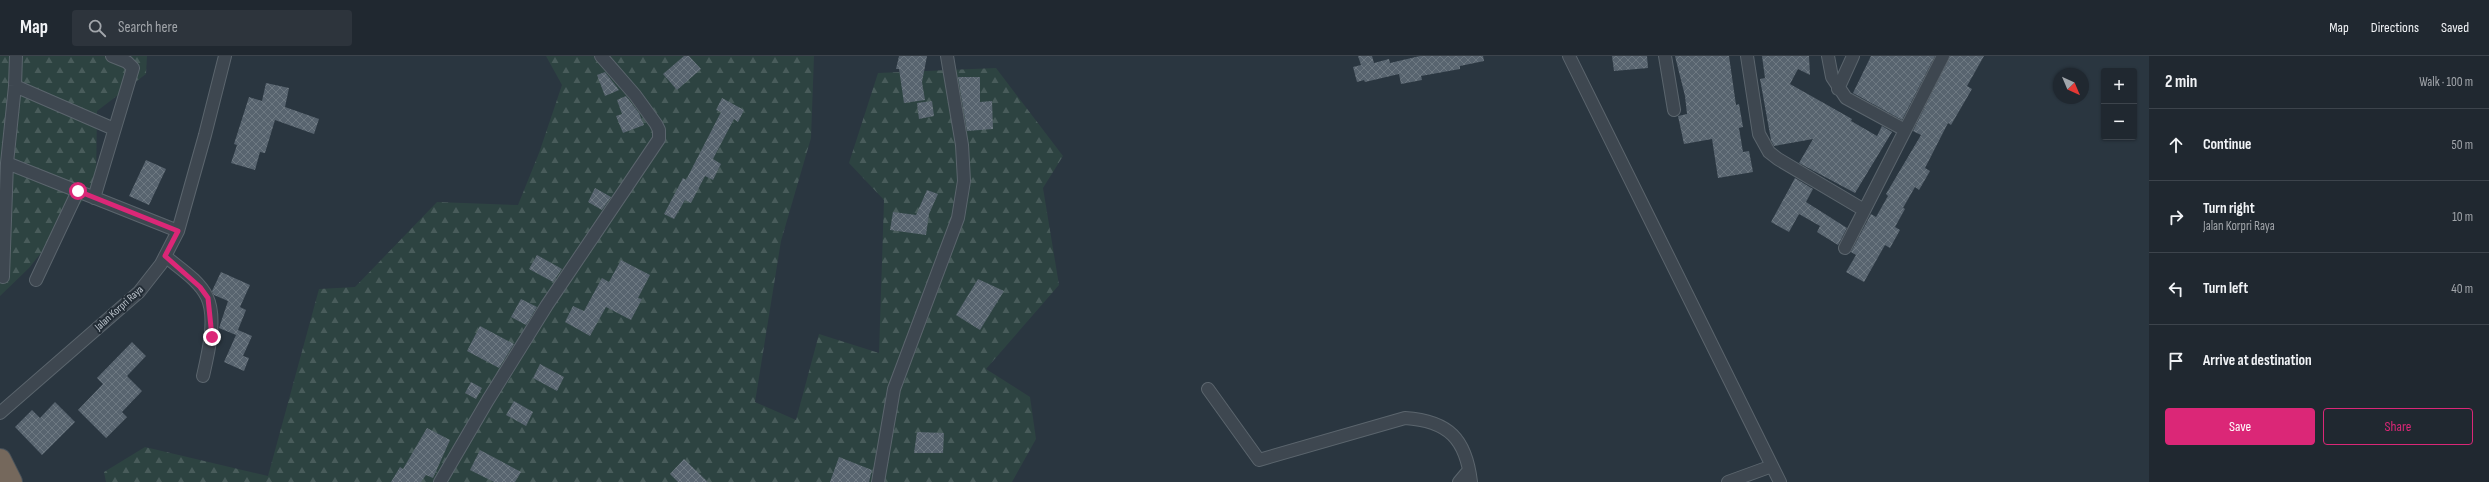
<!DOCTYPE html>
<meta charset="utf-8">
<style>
:root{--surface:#202830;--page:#2d343c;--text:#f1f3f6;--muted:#a2a6ab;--line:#3d444c;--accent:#db2777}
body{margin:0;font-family:"Sofia Sans Condensed",sans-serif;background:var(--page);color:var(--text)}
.controls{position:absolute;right:12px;top:12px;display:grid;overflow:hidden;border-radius:4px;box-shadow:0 1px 3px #0004}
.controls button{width:36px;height:36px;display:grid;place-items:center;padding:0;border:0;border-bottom:1px solid var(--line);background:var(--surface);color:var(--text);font:20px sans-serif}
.compass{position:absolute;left:2053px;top:12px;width:36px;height:36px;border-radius:50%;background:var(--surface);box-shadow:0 1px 3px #0004;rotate:136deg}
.stop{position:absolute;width:12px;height:12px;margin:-9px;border:3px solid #db2777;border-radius:50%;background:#fff}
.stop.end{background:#db2777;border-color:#fff;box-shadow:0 1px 4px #0008}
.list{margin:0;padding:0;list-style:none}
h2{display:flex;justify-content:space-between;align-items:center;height:52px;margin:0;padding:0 16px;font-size:17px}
h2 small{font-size:13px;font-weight:400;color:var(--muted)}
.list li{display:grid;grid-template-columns:26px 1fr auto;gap:12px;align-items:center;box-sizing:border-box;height:72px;padding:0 16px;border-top:1px solid var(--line)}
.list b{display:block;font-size:15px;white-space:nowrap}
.list p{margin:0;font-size:13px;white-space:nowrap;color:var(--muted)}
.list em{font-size:13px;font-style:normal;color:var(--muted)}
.actions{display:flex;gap:8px;padding:12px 16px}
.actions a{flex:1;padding:9px 0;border:1px solid var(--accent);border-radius:4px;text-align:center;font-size:14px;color:var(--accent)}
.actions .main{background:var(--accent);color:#fff}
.icon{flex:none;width:22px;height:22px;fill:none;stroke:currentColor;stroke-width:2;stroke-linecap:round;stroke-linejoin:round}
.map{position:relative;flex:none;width:2149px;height:426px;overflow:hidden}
header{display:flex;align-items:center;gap:24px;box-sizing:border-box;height:56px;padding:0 20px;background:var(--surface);border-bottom:1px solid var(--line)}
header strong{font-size:19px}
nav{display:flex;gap:22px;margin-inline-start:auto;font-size:14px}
.search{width:280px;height:36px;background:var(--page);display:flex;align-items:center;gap:10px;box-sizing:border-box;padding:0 14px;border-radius:4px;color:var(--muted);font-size:15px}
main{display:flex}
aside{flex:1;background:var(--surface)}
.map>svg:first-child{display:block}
</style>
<header>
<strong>Map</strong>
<div class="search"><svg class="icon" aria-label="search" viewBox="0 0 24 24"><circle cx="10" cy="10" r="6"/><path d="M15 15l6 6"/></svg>Search here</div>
<nav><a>Map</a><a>Directions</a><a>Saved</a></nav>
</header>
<main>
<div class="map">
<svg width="2149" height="426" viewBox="0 0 2149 426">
<defs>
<pattern id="forest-firs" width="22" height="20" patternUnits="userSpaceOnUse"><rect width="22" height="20" fill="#2d4341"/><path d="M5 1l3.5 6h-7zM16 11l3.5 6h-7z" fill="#495c5b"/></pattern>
<pattern id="building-cross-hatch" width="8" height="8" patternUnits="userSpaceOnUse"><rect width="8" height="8" fill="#58646f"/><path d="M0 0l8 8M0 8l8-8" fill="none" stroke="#6e7982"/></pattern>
</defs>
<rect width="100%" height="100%" fill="#2a3640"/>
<path fill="url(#forest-firs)" d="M0,0H147L146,18L97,55L96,128L29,212L0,240Z
M546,0H814L811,82L781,185L755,346L796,364L819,278L879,297L884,144L849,107L878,17L996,12L1063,100L1043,132L1059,229L986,313L1030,341L1036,383L1012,426H106L104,416L145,391L268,420L319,233L355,231L437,146L518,149L539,97L562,29Z"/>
<path fill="url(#building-cross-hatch)" d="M684,0H689L701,13L677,34L663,18Z
M899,0H927L922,26L925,44L904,47L899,13H896Z
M1358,0H1372L1374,7L1389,3L1390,7L1420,0H1483L1484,5L1460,10V13L1421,20L1422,24L1401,28L1399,18L1365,26L1364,24L1357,26L1353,11L1361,9Z
M1612,0H1647L1648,12L1614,15Z
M1675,0H1729L1736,49L1739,48L1743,71L1739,72L1743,96L1749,95L1753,116L1718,122L1712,83L1684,88L1678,60L1687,58L1685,40Z
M1762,0H1809L1810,19L1798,13L1790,28L1852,63L1851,65L1877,80L1882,70L1892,76L1855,137L1799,107L1813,83L1774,90L1771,84L1760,23L1765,22Z
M1871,0H1935L1902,64L1853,37Z
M1950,0H1984L1967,30L1972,33L1951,69L1948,67L1925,112L1930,115L1919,134L1915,131L1903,152L1905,153L1895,171L1900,174L1890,192L1885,189L1864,226L1846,216L1856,199L1851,196L1871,158L1876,161L1888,140L1886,138L1921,79L1913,75Z
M605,16L619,34L605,40L597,19Z
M958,21H980V46L992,45L993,73L967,75Z
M266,27L289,32L285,51L319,63L314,78L275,64L265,97L260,96L255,114L231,107L237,89L234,88L249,41L262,45Z
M626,40L639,57L644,69L623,77L616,60L622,58L617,44Z
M722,42L744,54L738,66L734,63L713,103L721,108L713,124L705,120L691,147L685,144L674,163L664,158L683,122L686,124L721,56L716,54Z
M932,45L934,60L919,63L917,47Z
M146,104L166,113L149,149L129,140Z
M1795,122L1813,133L1806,146L1847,172L1838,189L1817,176L1820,170L1799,158L1789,176L1771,166Z
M595,132L611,141L602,154L588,146Z
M927,134L938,138L929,158L926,179L890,174L893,156L916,159Z
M537,199L562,213L553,226L529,213Z
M621,204L650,219L638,242L642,243L631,264L606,251L590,280L565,266L573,250L584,255L602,222L609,226Z
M221,216L250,229L240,251L246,254L238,274L252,280L243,300L249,302L244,315L224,306L236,279L219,272L228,245L214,239L212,235Z
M978,223L1004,235L980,274L956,259Z
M521,243L537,251L526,269L511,261Z
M480,270L514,288L499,312L467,295Z
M132,286L146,300L127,320L142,335L122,356L127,361L106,382L78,354L103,328L97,322Z
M540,308L564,321L557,335L533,322Z
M471,326L482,332L476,343L465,337Z
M514,345L533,356L526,370L506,359Z
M55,346L75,366L42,399L15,371L32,354L40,362Z
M427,372L450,384L433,422L426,419L421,426H391L400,411L403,413Z
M917,376L944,377L943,397H914Z
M480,394L521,416L515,426H494L470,414Z
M839,401L872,414L869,426H830Z
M684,403L708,426H678L670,418Z"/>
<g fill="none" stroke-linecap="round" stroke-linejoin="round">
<defs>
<path id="street" d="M1569,0L1780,426
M1665,0L1674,54
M1747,0L1759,78L1769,96L1778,103L1864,154
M1828,0L1832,21L1846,42L1905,74
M15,30L114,73
M1838,33L1853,0
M7,107L178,175
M94,142L133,12L127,6L112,0
M1845,192L1943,0
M165,200C179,212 199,224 207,241C217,262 208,298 203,320
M3,221L7,107L15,30L16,0
M36,224L78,135
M1208,333L1259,404L1405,362C1449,365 1466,383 1471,426
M0,357L139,236L161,208L178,175L205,79L225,0
M440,426L488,344L547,249L659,83V74L656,68L635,39L601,0
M878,426L894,333L958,162L964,125L962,89L947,0
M1459,426L1469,414
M1728,426L1772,410"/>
<path id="highway" d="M0,404L11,426"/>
</defs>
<use href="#street" stroke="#5b656d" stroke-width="14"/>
<use href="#highway" stroke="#48525a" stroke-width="24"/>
<use href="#street" stroke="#3e4750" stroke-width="12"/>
<use href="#highway" stroke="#75685c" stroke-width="22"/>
</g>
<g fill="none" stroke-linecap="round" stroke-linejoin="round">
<path stroke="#db2777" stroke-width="5" d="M78,135L178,175L165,200L200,231L208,242L212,281"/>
</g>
<g text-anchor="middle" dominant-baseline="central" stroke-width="4" stroke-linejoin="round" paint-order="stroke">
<g font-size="11" fill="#bac2ca" stroke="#222c35">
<text transform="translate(119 252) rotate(-42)">Jalan Korpri Raya</text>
</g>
</g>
</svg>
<div class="controls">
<button>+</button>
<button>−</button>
</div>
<svg class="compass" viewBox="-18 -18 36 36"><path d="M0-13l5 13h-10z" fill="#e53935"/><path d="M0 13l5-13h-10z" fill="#a2a6ab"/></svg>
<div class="stop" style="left:78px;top:135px"></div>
<div class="stop end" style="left:212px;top:281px"></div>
</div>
<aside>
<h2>2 min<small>Walk · 100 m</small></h2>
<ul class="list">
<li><svg class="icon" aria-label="ahead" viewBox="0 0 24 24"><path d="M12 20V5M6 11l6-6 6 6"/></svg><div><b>Continue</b></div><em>50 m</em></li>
<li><svg class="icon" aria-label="right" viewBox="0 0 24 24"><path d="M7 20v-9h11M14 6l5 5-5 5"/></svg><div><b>Turn right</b><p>Jalan Korpri Raya</p></div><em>10 m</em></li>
<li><svg class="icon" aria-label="left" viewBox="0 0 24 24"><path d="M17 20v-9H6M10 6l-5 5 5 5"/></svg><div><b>Turn left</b></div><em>40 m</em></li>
<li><svg class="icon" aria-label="arrive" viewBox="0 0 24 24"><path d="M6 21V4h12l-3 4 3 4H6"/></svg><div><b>Arrive at destination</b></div></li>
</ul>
<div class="actions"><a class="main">Save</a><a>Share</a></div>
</aside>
</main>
